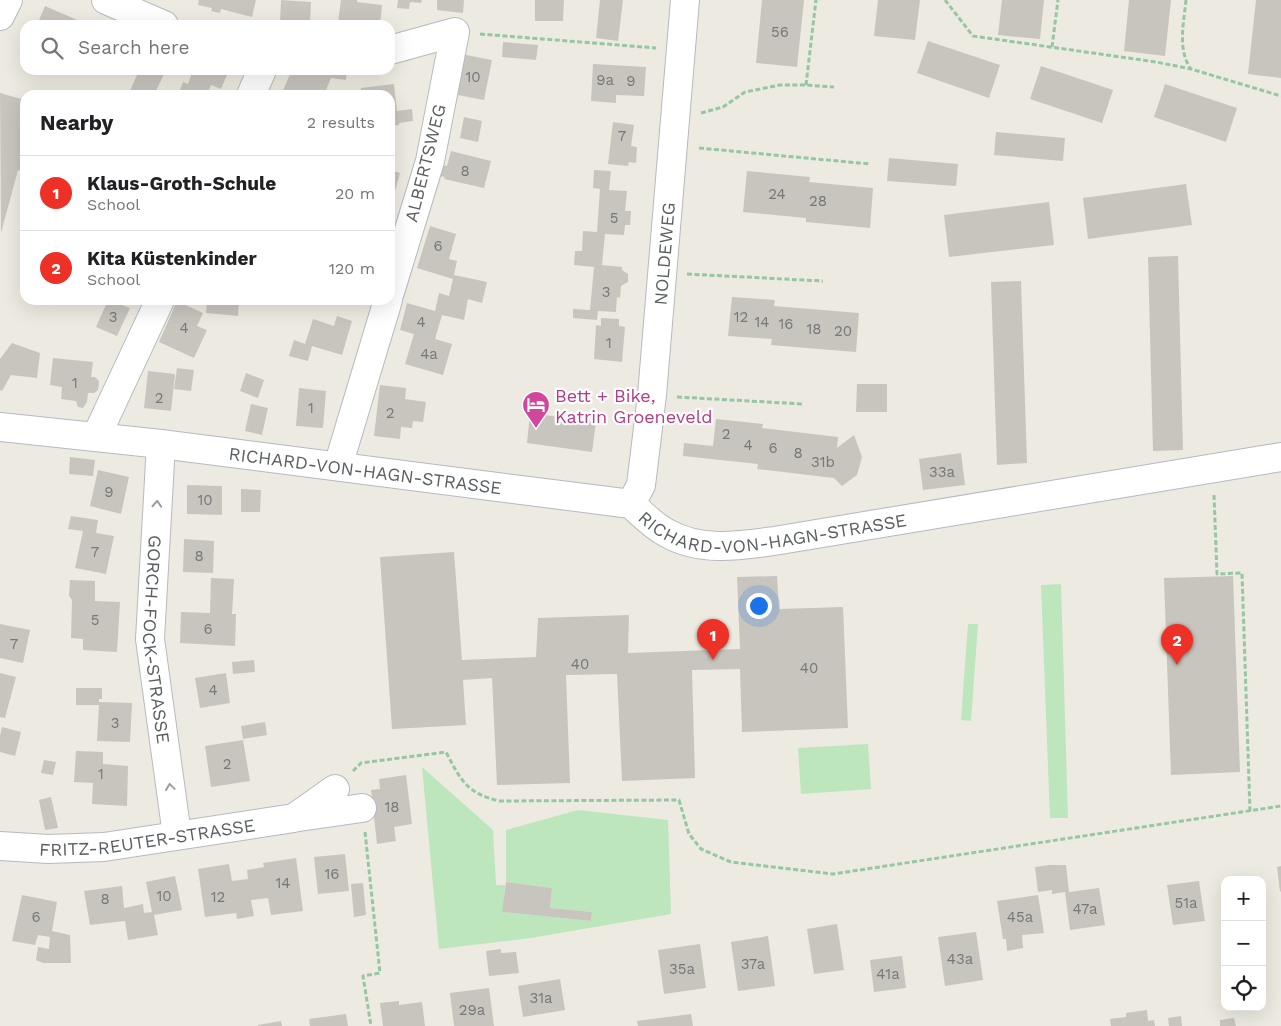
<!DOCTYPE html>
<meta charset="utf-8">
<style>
:root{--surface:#fff;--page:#f6f6f6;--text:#202124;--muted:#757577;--line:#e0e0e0;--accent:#ed3126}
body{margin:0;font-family:"Work Sans",sans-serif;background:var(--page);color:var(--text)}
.controls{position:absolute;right:15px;bottom:15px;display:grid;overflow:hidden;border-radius:10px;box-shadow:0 5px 20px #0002}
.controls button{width:45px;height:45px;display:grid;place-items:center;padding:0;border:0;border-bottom:1px solid var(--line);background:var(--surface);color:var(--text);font:25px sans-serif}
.you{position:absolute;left:758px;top:605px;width:18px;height:18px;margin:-12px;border:4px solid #fff;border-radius:50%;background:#1a73e8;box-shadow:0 0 0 8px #1a73e833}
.badge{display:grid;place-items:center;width:32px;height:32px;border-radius:50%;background:var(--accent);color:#fff;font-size:16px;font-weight:700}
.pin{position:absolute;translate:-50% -41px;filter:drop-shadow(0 1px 2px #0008)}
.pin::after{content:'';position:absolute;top:26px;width:18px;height:15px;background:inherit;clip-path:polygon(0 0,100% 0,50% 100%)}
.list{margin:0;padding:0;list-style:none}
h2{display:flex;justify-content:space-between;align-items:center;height:65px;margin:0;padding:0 20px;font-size:21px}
h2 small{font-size:16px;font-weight:400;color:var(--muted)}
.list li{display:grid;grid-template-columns:32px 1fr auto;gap:15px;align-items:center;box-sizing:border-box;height:75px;padding:0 20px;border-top:1px solid var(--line)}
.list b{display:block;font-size:19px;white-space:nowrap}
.list p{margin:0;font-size:16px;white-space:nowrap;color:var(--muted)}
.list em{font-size:16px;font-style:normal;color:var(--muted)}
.icon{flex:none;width:28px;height:28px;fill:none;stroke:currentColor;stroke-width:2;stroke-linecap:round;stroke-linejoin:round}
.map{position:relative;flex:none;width:1281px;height:1026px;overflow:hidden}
.search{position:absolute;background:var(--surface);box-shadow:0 5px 20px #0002;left:20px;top:20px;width:375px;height:55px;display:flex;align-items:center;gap:12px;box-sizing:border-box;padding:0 18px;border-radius:15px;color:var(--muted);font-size:19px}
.panel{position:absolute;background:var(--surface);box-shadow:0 5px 20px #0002;left:20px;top:90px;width:375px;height:215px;border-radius:15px}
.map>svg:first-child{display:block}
</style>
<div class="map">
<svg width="1281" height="1026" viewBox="0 0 1281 1026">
<rect width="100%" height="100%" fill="#edeae1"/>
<path fill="#bde6bc" d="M1061,584L1068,818H1050L1041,585Z
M968,624H978L971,721L961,720Z
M868,744L871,789L801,794L798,748Z
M422,767L493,830L496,885H505L503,912L591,921L592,912L550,908L552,888L506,882V830L578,810L668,820L671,914L531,938L439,949Z"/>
<path fill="#c8c5be" d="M199,0H256L252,17L221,9L220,13L211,11L212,8L198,5Z
M281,0L311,2L310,24L291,25L292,23H280Z
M341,0H357V2L382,5L380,25H352L338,23Z
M398,0H422L421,3L410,2L409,9L397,8Z
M437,0H464L463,13L437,10Z
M535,0H564L563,21H535Z
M600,0H623L618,41L596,38Z
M762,0H804L797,67L756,63Z
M878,0H920L915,40L874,36Z
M1002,0H1044L1040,39L998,35Z
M1129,0H1171L1165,56L1124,51Z
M1256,0H1281V78L1248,74Z
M45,6L89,25H37Z
M928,41L1000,65L989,98L917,73Z
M503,42L538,45L536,60L502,57Z
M461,54L492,60L484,100L453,94Z
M593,64L646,67L644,96L616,95V103L591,101Z
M1041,66L1113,90L1102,123L1030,99Z
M124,70H154L164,74L154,95H128L137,75Z
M193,70H229L221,89L211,85L207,95H178L183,82L188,84Z
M312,70H347L346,80L331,78L324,95H281L291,72L312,74Z
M394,84L397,111L412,109L413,121L399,123V125L390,126V95H361V88Z
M1165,84L1237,108L1226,142L1154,117Z
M0,93L25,100V153L20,171L18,170L1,233Z
M464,117L482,121L478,142L460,138Z
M613,122L634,125L631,146L637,147L636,163L629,162L628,166L608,164Z
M996,132L1065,138L1063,161L994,155Z
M451,151L491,161L484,188L444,179L445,177L439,176L442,165L447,166Z
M889,158L958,164L956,186L887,181Z
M390,170L400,173L391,206H390Z
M594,170L611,171L609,190L627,191L625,211H631L630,225H625L624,235L605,234L602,265L622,267V270L628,274V282L621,286L620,298L617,297L616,312L598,311L597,320L573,318V309L590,310L594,267L574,265L575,251H582L583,231L597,232L600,189L593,188Z
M747,171L810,177L809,182L873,188L870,228L806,222V218L743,212Z
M1186,184L1192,225L1088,239L1083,198Z
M1049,202L1054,245L949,257L944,215Z
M430,226L456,234L449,259L457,261L454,275L487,282L482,303L468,299L464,320L442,315L435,339L452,344L443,375L405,364L414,334L400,330L407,303L435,311L439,293L449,296L453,279L417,268Z
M1178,256L1183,450L1153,451L1148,257Z
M1021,281L1027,463L997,465L991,282Z
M732,297L775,300L774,306L859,313L856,352L771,345L772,339L728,336Z
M108,300L130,308L117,336L96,327Z
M207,300H239L238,316L206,313Z
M177,301L203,313L197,326L207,330L194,358L159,342Z
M337,316L352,321L342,355L312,346L308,361L289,356L294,340L305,344L313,319L334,326Z
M601,318L619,319V326L625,327L622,362L594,359L596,325L601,326Z
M12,343L40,353L37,378L11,375L2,391L0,390V359Z
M53,358L93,362L91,377H95L99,381L98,390L94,393H88L87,402L83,408L78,407L76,401L61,399L62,387L50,385Z
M177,368L194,370L191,391L174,389Z
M148,371L175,374L171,411L144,408Z
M246,373L264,380L258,398L240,391Z
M857,384H887V412H856Z
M380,385L406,388L405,399L426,402L423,422L413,421L412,428L401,427L400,439L374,436Z
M299,388L326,391L323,428L296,426Z
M251,404L268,408L262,435L245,431Z
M530,413L596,422L592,452L527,443Z
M716,419L763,424L762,428L838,437L837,448L854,435L862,457L857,475L842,486L834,478L757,469L758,464L683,456L684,443L713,446Z
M961,453L965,485L923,490L919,459Z
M70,457L95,460L93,476L69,474Z
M98,470L129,477L121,514L90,506Z
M187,485L222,486V515L187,514Z
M241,489L261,490L260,512H241Z
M71,516L98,520L96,533L114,536L106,574L75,568L83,531L68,529Z
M184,539L214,541L213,573L183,572Z
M454,552L462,660L536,657L538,618L629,615L628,653L740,649L737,577L777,576L779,609L843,607L848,728L742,732L740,669L692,670L695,778L622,781L617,674L566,675L570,783L497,785L492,678L463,680L466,725L392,729L380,557Z
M1233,576L1240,772L1171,775L1164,578Z
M211,578L234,579L232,614H236L235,646L180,643L181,612L210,613Z
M70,580L95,581V601L120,602L117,652L83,650V639L71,638L72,600L69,596Z
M0,624L30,630L23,663L0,658Z
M254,660L255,672L233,674L232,662Z
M0,673L16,677L5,718L0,717Z
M226,673L230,703L200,708L195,678Z
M76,688H102V699H99V702L132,703L130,742L97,741L99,705H76Z
M265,722L267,735L243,739L241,726Z
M2,727L21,732L15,756L0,752V736Z
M243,740L250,781L211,787L205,746Z
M76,751L103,752V764L128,766L127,806L92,804L93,783L74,782Z
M44,760L56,762L53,775L41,773Z
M406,775L412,824L394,827L396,841L377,844L371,790L380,789L379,779Z
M51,797L58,828L45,830L39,800Z
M345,854L349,891L318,894L314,857Z
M296,858L303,911L271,915L268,898L251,900L254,916L237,919L236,913L205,917L198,869L229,864L232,881L248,879L247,870L264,867L263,863Z
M1049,865H1066L1069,892L1099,888L1105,925L1070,930L1065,892L1052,894V890L1038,892L1035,867Z
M1281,866V891L1280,892L1277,867Z
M175,876L182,910L154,915L158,935L128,940L125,921L90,925L84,891L122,886L124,908L143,904L144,913L152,912L146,882Z
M1199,881L1205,921L1173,925L1167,885Z
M506,882L552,888L550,908L592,912L591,921L502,912Z
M363,883L366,915L354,917L351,884Z
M22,895L57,902L52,931L70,935L71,963H43L36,960L38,947L49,949L50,937L38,935L35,945L12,941Z
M1038,895L1044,933L1022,935L1023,948L1007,951L1006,939H1003L997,901Z
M837,924L844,970L814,974L807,929Z
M976,932L983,980L945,986L938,937Z
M768,936L775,986L738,991L731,942Z
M700,944L706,988L664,994L658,950Z
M501,949V953L516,952L519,973L489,976L486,951Z
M902,956L906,988L874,992L870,960Z
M560,979L565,1010L523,1017L518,986Z
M489,988L494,1026H454L450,993Z
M399,1001V1005L422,1002L425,1026H383L380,1003Z
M1147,1010L1148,1021L1154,1020L1155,1026H1111L1110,1019L1126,1017V1013Z
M346,1014L348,1026H310L309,1019Z
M691,1014L693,1026H638L637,1021Z
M1181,1016L1182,1026H1169L1168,1018Z
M1234,1018L1236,1026H1220V1020Z
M281,1021L282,1026H258V1025Z"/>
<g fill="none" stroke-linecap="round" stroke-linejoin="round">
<defs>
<g id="street">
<path d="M106,0L164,25"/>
<path d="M390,50L455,32L430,161L390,292"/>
<path d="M251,95L262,70"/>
<path id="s1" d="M0,427L161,444L631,504C642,514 653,526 667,533C700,552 738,546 774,541L1281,457"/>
<path d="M96,437L160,300"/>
<path id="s2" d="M161,444L150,639L177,835"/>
<path d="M338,466L388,300"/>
<path id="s3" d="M631,504L641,485L652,395L685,0"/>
<path d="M299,817L362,808"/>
<path id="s4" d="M0,846L48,849L104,847L294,818L335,789"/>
</g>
<path id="secondary" d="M0,16L8,0"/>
</defs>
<use href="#street" stroke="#b6b9be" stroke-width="30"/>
<use href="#secondary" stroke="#b5b8be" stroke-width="30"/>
<path stroke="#95c7a2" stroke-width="3" stroke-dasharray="5 2.5" stroke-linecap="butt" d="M945,0L973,36L1156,62L1191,69L1281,96
M1186,0C1184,22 1177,50 1191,69
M480,34L656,48
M1052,47L1058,0
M806,85L816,0
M701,113L723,107L745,92L780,85H806L834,87
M699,148L870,164
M687,274L823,281
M677,397L803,404
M1214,495L1217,574L1242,573L1250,811
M353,771L361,763L446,752C461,781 467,793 499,801L679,800L689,834L701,849L731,862L833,874L1281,806
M365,832L380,973L363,976L371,1026"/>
<use href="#street" stroke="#fff" stroke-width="28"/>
<use href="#secondary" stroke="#fff" stroke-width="28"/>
</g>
<defs><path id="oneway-chevron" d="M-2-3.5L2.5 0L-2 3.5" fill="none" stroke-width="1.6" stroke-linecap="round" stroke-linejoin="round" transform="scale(1.25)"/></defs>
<g stroke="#9b9ea1">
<use href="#oneway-chevron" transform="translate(157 504) rotate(-87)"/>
<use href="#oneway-chevron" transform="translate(170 787) rotate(-98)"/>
</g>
<defs>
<symbol id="hotel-pin" viewBox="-11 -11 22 30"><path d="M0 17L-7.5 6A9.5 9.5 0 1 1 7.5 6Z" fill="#d1479c" stroke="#fff"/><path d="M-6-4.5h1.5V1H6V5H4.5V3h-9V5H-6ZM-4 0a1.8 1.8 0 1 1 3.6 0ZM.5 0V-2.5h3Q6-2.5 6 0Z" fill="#fff"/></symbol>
</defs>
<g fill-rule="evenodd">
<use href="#hotel-pin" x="520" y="389" width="32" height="43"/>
</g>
<g text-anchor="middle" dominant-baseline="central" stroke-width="4.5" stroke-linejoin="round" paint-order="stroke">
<g font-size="15" fill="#757879">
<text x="780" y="32">56</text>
<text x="473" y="77">10</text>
<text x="605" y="80">9a</text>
<text x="631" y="81">9</text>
<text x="622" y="136">7</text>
<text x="465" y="171">8</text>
<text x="777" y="194">24</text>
<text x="818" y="201">28</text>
<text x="614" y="218">5</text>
<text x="438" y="246">6</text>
<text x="606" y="292">3</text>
<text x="113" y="317">3</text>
<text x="741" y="317">12</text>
<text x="421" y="322">4</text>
<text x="762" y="322">14</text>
<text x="786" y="324">16</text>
<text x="184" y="328">4</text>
<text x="814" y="329">18</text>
<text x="843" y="331">20</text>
<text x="609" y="343">1</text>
<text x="429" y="354">4a</text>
<text x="75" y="383">1</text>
<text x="159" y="398">2</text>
<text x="311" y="408">1</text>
<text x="390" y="413">2</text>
<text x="726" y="434">2</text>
<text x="748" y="445">4</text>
<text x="773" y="448">6</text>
<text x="798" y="453">8</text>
<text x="823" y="462">31b</text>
<text x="942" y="472">33a</text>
<text x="109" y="492">9</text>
<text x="205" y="500">10</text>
<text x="95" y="552">7</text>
<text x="199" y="556">8</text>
<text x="95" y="620">5</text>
<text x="208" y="629">6</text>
<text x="14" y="644">7</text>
<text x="580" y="664">40</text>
<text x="809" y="668">40</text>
<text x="213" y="690">4</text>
<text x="115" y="723">3</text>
<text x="227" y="764">2</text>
<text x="101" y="774">1</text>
<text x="392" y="807">18</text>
<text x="332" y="874">16</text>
<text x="283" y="883">14</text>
<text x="164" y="896">10</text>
<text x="218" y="897">12</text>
<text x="105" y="899">8</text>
<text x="1186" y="903">51a</text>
<text x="1085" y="909">47a</text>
<text x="36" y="917">6</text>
<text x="1020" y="917">45a</text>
<text x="960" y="959">43a</text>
<text x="753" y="964">37a</text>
<text x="682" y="969">35a</text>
<text x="888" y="974">41a</text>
<text x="541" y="998">31a</text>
<text x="472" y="1010">29a</text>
</g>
<g font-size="18" fill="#595e62" stroke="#fff">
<text transform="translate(425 163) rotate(-76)">ALBERTSWEG</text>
<text stroke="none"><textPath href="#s3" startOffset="254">NOLDEWEG</textPath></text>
<text stroke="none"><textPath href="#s1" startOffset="368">RICHARD-VON-HAGN-STRASSE</textPath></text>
<text stroke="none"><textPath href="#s1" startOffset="788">RICHARD-VON-HAGN-STRASSE</textPath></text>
<text stroke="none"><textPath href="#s2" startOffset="196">GORCH-FOCK-STRASSE</textPath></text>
<text stroke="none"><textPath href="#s4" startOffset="148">FRITZ-REUTER-STRASSE</textPath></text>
</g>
<g font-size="18" fill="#b23c85" stroke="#fff" text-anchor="start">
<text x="555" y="395">Bett + Bike,<tspan x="555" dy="21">Katrin Groeneveld</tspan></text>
</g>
</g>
</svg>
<div class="controls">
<button>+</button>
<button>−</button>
<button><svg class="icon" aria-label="locate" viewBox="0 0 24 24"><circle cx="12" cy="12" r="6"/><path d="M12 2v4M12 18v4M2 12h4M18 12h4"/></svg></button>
</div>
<div class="you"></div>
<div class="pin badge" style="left:713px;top:660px">1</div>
<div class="pin badge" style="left:1177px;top:665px">2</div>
<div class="search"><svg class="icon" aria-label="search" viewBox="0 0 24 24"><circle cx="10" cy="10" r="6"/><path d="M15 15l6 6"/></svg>Search here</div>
<section class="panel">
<h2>Nearby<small>2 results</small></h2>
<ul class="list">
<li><span class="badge">1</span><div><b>Klaus-Groth-Schule</b><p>School</p></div><em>20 m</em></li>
<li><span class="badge">2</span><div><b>Kita Küstenkinder</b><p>School</p></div><em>120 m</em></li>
</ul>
</section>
</div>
